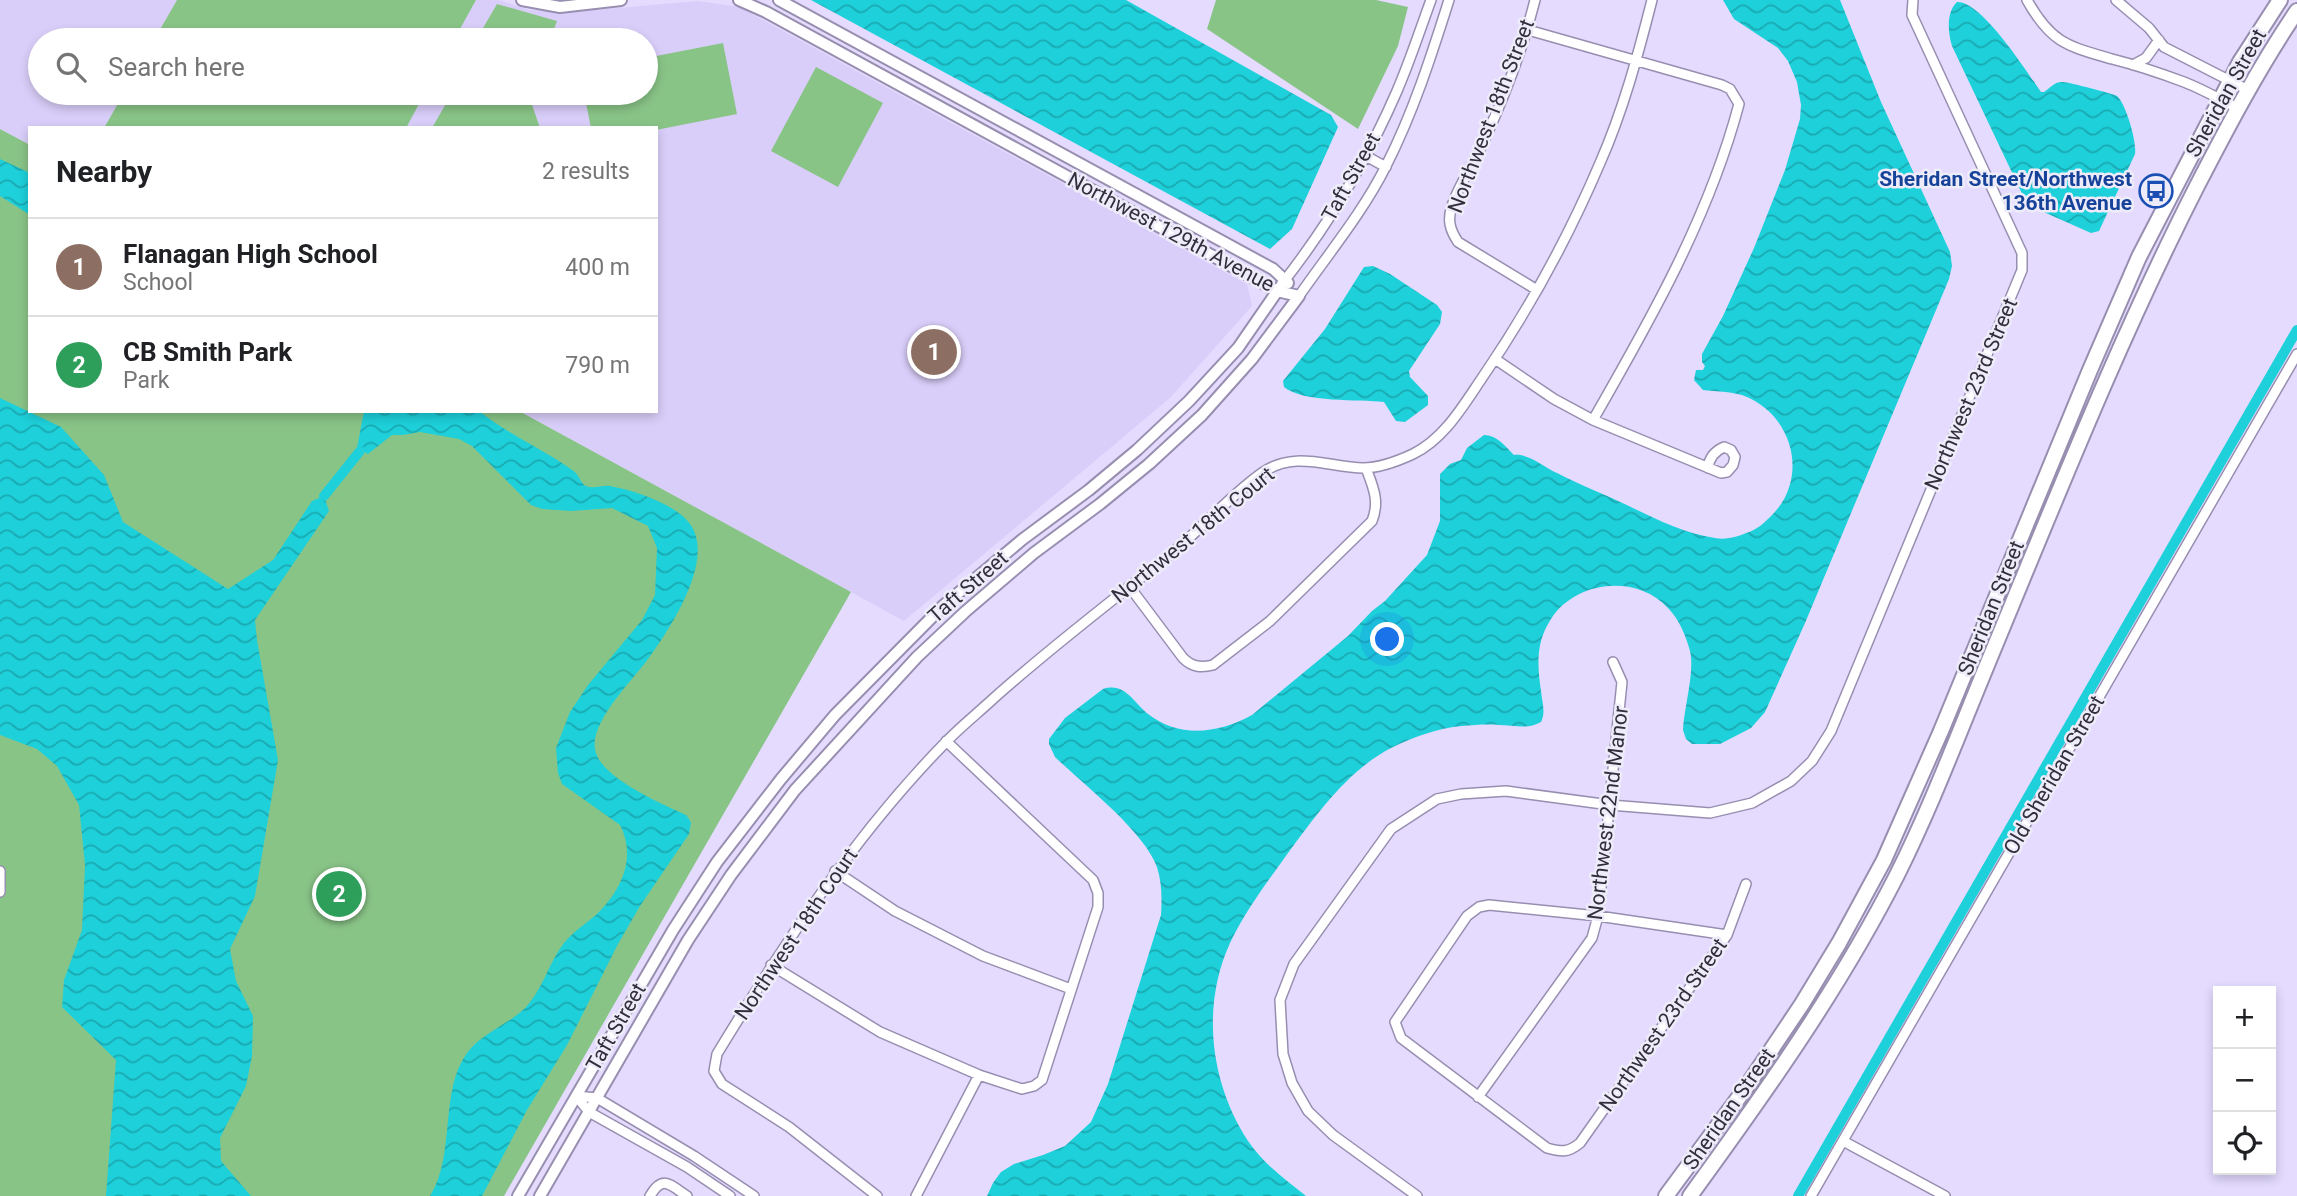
<!DOCTYPE html>
<meta charset="utf-8">
<style>
:root{--surface:#fff;--page:#f2f2f2;--text:#202124;--muted:#757577;--line:#e0e0e0;--accent:#1a73e8}
body{margin:0;font-family:Roboto,sans-serif;background:var(--page);color:var(--text)}
.controls{position:absolute;right:21px;bottom:21px;display:grid;overflow:hidden;border-radius:0px;box-shadow:0 4px 10px #0003}
.controls button{width:63px;height:63px;display:grid;place-items:center;padding:0;border:0;border-bottom:2px solid var(--line);background:var(--surface);color:var(--text);font:35px sans-serif}
.you{position:absolute;left:1388px;top:640px;width:24px;height:24px;margin:-18px;border:5px solid #fff;border-radius:50%;background:#1a73e8;box-shadow:0 0 0 10px #1a73e833}
.badge{display:grid;place-items:center;width:46px;height:46px;border-radius:50%;background:var(--accent);color:#fff;font-size:23px;font-weight:700}
.pin{position:absolute;translate:-50% -50%;border:4px solid #fff;box-shadow:0 2px 7px #0006}
.list{margin:0;padding:0;list-style:none}
h2{display:flex;justify-content:space-between;align-items:center;height:91px;margin:0;padding:0 28px;font-size:30px}
h2 small{font-size:23px;font-weight:400;color:var(--muted)}
.list li{display:grid;grid-template-columns:46px 1fr auto;gap:21px;align-items:center;box-sizing:border-box;height:98px;padding:0 28px;border-top:2px solid var(--line)}
.list b{display:block;font-size:26px;white-space:nowrap}
.list p{margin:0;font-size:23px;white-space:nowrap;color:var(--muted)}
.list em{font-size:23px;font-style:normal;color:var(--muted)}
.icon{flex:none;width:38px;height:38px;fill:none;stroke:currentColor;stroke-width:2;stroke-linecap:round;stroke-linejoin:round}
.map{position:relative;flex:none;width:2297px;height:1196px;overflow:hidden}
.search{position:absolute;background:var(--surface);box-shadow:0 4px 10px #0003;left:28px;top:28px;width:630px;height:77px;display:flex;align-items:center;gap:18px;box-sizing:border-box;padding:0 24px;border-radius:38px;color:var(--muted);font-size:26px}
.panel{position:absolute;background:var(--surface);box-shadow:0 4px 10px #0003;left:28px;top:126px;width:630px;height:287px;border-radius:0px}
.map>svg:first-child{display:block}
</style>
<div class="map">
<svg width="2297" height="1196" viewBox="0 0 2297 1196">
<defs>
<pattern id="water-waves" width="16" height="10" patternUnits="userSpaceOnUse" patternTransform="scale(1.75)"><rect width="16" height="10" fill="#1dd0da"/><path d="M0 5q4-4 8 0t8 0" fill="none" stroke="#1aa9b2"/></pattern>
</defs>
<rect width="100%" height="100%" fill="#e4dbff"/>
<path fill="#d9cef9" d="M0,0H178L155,40H40V93H124L104,128H30V145L0,129Z
M476,0H499L529,10L572,12L698,1L739,7L1247,284L1252,306L1170,398L904,621L519,411H656V128H406L425,93H646V40H454Z"/>
<path fill="#89c487" d="M177,0H476L454,40H154Z
M1216,0H1376L1408,7L1398,46L1358,129L1207,29Z
M497,4L557,21L550,40H476Z
M723,43L737,114L656,130V128H591L584,93H646V58Z
M816,67L883,103L838,187L771,151Z
M124,93H425L406,128H104Z
M452,93H528L540,128H432Z
M0,129L30,145V411H519L851,592L504,1196H0Z"/>
<path fill="url(#water-waves)" d="M811,0H1126L1331,115L1338,127L1292,229L1270,249Z
M1723,0H1840L1881,102L1950,252L1952,266L1949,279L1805,623L1765,712L1751,728L1720,744H1692L1686,739L1683,730C1684,707 1695,672 1690,651C1686,636 1679,619 1668,608C1637,574 1576,580 1551,619C1536,642 1537,664 1541,691C1542,702 1546,712 1541,722C1527,730 1514,725 1499,725C1487,724 1474,725 1462,726C1438,728 1413,737 1391,748C1347,771 1317,814 1288,853C1268,881 1245,911 1230,943C1201,1006 1210,1083 1248,1141C1263,1163 1285,1180 1306,1196H987L993,1183L1001,1172L1014,1164L1043,1155L1065,1146L1091,1122L1108,1084L1161,915C1162,899 1162,883 1157,867C1144,831 1083,784 1055,757L1049,744V739L1065,718L1103,689C1125,682 1133,702 1148,714C1180,739 1219,733 1252,715L1348,636L1372,611L1385,601L1427,555L1440,521V474L1450,464L1461,460L1467,448L1484,435C1497,435 1506,447 1514,455C1528,453 1544,467 1557,473C1582,486 1609,496 1635,509C1660,521 1687,534 1715,538C1725,540 1737,537 1746,533C1757,530 1764,523 1772,515C1806,481 1796,425 1755,401C1739,391 1721,392 1703,390L1694,380L1696,370H1703L1705,366L1702,362V354L1723,316L1754,248L1785,170L1800,119L1801,105L1797,82L1788,61L1778,48L1734,19Z
M1957,2C1982,1 2027,72 2041,92H2044C2050,88 2055,81 2063,82C2068,82 2114,94 2117,96C2126,104 2137,142 2135,154L2099,231L2091,233L2037,209L2026,202L1952,46C1948,33 1946,12 1957,2Z
M0,159L30,173V215L0,196Z
M1373,266L1390,274L1437,305L1442,312L1440,324L1409,371L1410,377L1428,396V405L1405,422L1396,421L1384,402C1360,399 1303,403 1284,387L1283,381L1325,329L1364,267Z
M0,398L61,427L104,475L123,522L228,589L273,560L312,501L324,496L329,511L255,620L257,640L278,760L255,896L230,949L236,981L253,1016L252,1056L246,1086L220,1138L221,1161L251,1196H106L116,1060L62,1007L64,980L82,930L85,865L79,805L57,766L37,749L0,735Z
M364,411C389,411 414,411 438,411C450,411 464,410 476,411C482,412 488,418 494,422C520,440 549,453 575,472C579,476 580,481 584,485C591,490 602,485 610,486C633,490 676,504 690,524C716,559 670,629 648,659C633,680 586,725 596,753C604,779 662,804 686,815L691,822L689,834L640,906L618,944L567,1045L527,1110L482,1196H430C456,1155 439,1091 467,1053C482,1033 508,1025 526,1007C543,989 549,962 564,943C573,932 585,924 596,915C621,891 637,858 620,825L562,784L558,773L556,748L570,712L588,685L642,620L655,595L657,548L648,526L612,508L571,511L542,509L531,505L472,446L459,439L420,432L403,435H392L368,454L357,448Z"/>
<g fill="none" stroke-linecap="round" stroke-linejoin="round">
<path stroke="#1dd0da" stroke-width="10" d="M324,496L360,451
M1798,1196L2297,330"/>
<defs>
<path id="minor" d="M1535,0C1523,48 1504,98 1483,143C1474,164 1459,184 1452,206C1447,220 1450,230 1458,242L1537,290
M2027,0C2051,43 2067,46 2112,59C2136,65 2160,73 2184,82C2202,89 2220,99 2237,108
M2116,0L2149,28L2164,47L2248,90
M1528,30L1722,85L1730,89L1739,104C1709,217 1651,319 1593,420
M2133,65L2146,58L2159,40
M1364,155L1386,167
M1285,280C1330,222 1368,158 1397,91C1410,61 1420,30 1431,0
M1299,296C1329,253 1363,212 1386,166C1413,113 1431,57 1449,0
M1495,359L1554,399L1593,420L1721,473L1727,472L1733,465L1735,457L1731,450L1724,447C1715,451 1709,458 1708,468
M1129,586L1183,658C1192,667 1201,668 1213,665L1270,621L1372,521C1380,501 1373,487 1366,468
M0,871V892
M835,871L895,911L983,956L1071,989
M1727,935L1598,916L1489,905L1479,907L1467,916L1395,1022L1401,1038L1547,1148C1561,1152 1568,1153 1580,1143L1727,935L1746,884
M771,965L880,1032L979,1075L1022,1089L1034,1086L1042,1080L1098,907V893L1093,880L946,741
M576,1096L597,1098L694,1156L754,1196
M576,1096L589,1112L687,1167L730,1196
M1478,1097L1592,938L1598,916L1622,682L1613,662
M1843,1141L1945,1196
M650,1196C663,1174 670,1185 687,1196
M877,1196L789,1127L722,1084L714,1071L717,1054C784,944 854,836 945,743C960,727 978,713 994,698C1050,648 1109,603 1167,557C1200,531 1228,497 1262,473C1294,450 1328,467 1363,468C1379,468 1398,461 1413,454C1444,439 1463,406 1482,378C1528,311 1568,238 1600,163C1623,111 1638,55 1652,0
M916,1196L979,1075
M1417,1196L1333,1135L1308,1111L1292,1083L1283,1054L1280,1000L1294,964L1391,829L1437,799L1461,794L1506,791L1610,805L1710,813L1752,803L1791,781L1812,761L1831,731L2022,270V253L1912,15L1913,0
M1811,1196L2297,354"/>
<path id="tertiary" d="M522,0L560,7L621,0
M739,0L766,12L1277,291L1299,296
M779,0L1273,269L1288,283
M518,1196L673,930L717,862L781,779L835,715L944,605L1023,539L1089,490L1137,450L1189,401L1238,348L1285,280
M540,1196L688,940L731,875L795,790L917,657L966,611L1034,553L1100,504L1149,464L1202,415L1252,359L1299,296"/>
<path id="primary" d="M1666,1196L1745,1089L1802,1004L1839,943L1884,860L1941,731L2090,370L2139,257L2240,62L2280,0
M1690,1196C1765,1093 1839,989 1897,875C1931,807 1958,735 1987,665C2054,504 2118,341 2197,186C2228,126 2259,67 2297,11"/>
</defs>
<use href="#minor" stroke="#978eb0" stroke-width="12"/>
<use href="#tertiary" stroke="#978eb0" stroke-width="14"/>
<use href="#primary" stroke="#978eb0" stroke-width="18"/>
<use href="#minor" stroke="#fff" stroke-width="9"/>
<use href="#tertiary" stroke="#fff" stroke-width="10"/>
<use href="#primary" stroke="#fff" stroke-width="14"/>
</g>
<defs>
<symbol id="bus-ring" viewBox="-11 -11 22 22"><circle r="9.5" fill="#efecfa" stroke="#1a4fb4" stroke-width="1.5"/><path d="M-5-6H5V4H4V6H2V4H-2V6H-4V4H-5ZM-3.5-4V0h7V-4ZM-3.5 1.2v1.5H-2V1.2ZM2 1.2v1.5H3.5V1.2Z" fill="#1a4fb4"/></symbol>
</defs>
<g fill-rule="evenodd">
<use href="#bus-ring" x="2137" y="172" width="38" height="38"/>
</g>
<g text-anchor="middle" dominant-baseline="central" stroke-width="5" stroke-linejoin="round" paint-order="stroke">
<g font-size="21" fill="#322e3c" stroke="#efecfa">
<text transform="translate(2226 93) rotate(-61)">Sheridan Street</text>
<text transform="translate(1491 116) rotate(-69)">Northwest 18th Street</text>
<text transform="translate(1351 177) rotate(-61)">Taft Street</text>
<text transform="translate(1171 232) rotate(28)">Northwest 129th Avenue</text>
<text transform="translate(1971 394) rotate(-67)">Northwest 23rd Street</text>
<text transform="translate(1193 535) rotate(-39)">Northwest 18th Court</text>
<text transform="translate(968 587) rotate(-41)">Taft Street</text>
<text transform="translate(1991 608) rotate(-68)">Sheridan Street</text>
<text transform="translate(2054 775) rotate(-60)">Old Sheridan Street</text>
<text transform="translate(1608 813) rotate(-83)">Northwest 22nd Manor</text>
<text transform="translate(796 934) rotate(-56)">Northwest 18th Court</text>
<text transform="translate(1663 1025) rotate(-55)">Northwest 23rd Street</text>
<text transform="translate(616 1027) rotate(-60)">Taft Street</text>
<text transform="translate(1729 1109) rotate(-55)">Sheridan Street</text>
</g>
<g font-size="21" font-weight="bold" fill="#164399" stroke="#efecfa" text-anchor="end">
<text x="2132" y="179">Sheridan Street/Northwest<tspan x="2132" dy="24">136th Avenue</tspan></text>
</g>
</g>
</svg>
<div class="controls">
<button>+</button>
<button>−</button>
<button><svg class="icon" aria-label="locate" viewBox="0 0 24 24"><circle cx="12" cy="12" r="6"/><path d="M12 2v4M12 18v4M2 12h4M18 12h4"/></svg></button>
</div>
<div class="you"></div>
<div class="pin badge" style="left:934px;top:352px;background:#8d6e63">1</div>
<div class="pin badge" style="left:339px;top:894px;background:#2e9e5b">2</div>
<div class="search"><svg class="icon" aria-label="search" viewBox="0 0 24 24"><circle cx="10" cy="10" r="6"/><path d="M15 15l6 6"/></svg>Search here</div>
<section class="panel">
<h2>Nearby<small>2 results</small></h2>
<ul class="list">
<li><span class="badge" style="background:#8d6e63">1</span><div><b>Flanagan High School</b><p>School</p></div><em>400 m</em></li>
<li><span class="badge" style="background:#2e9e5b">2</span><div><b>CB Smith Park</b><p>Park</p></div><em>790 m</em></li>
</ul>
</section>
</div>
